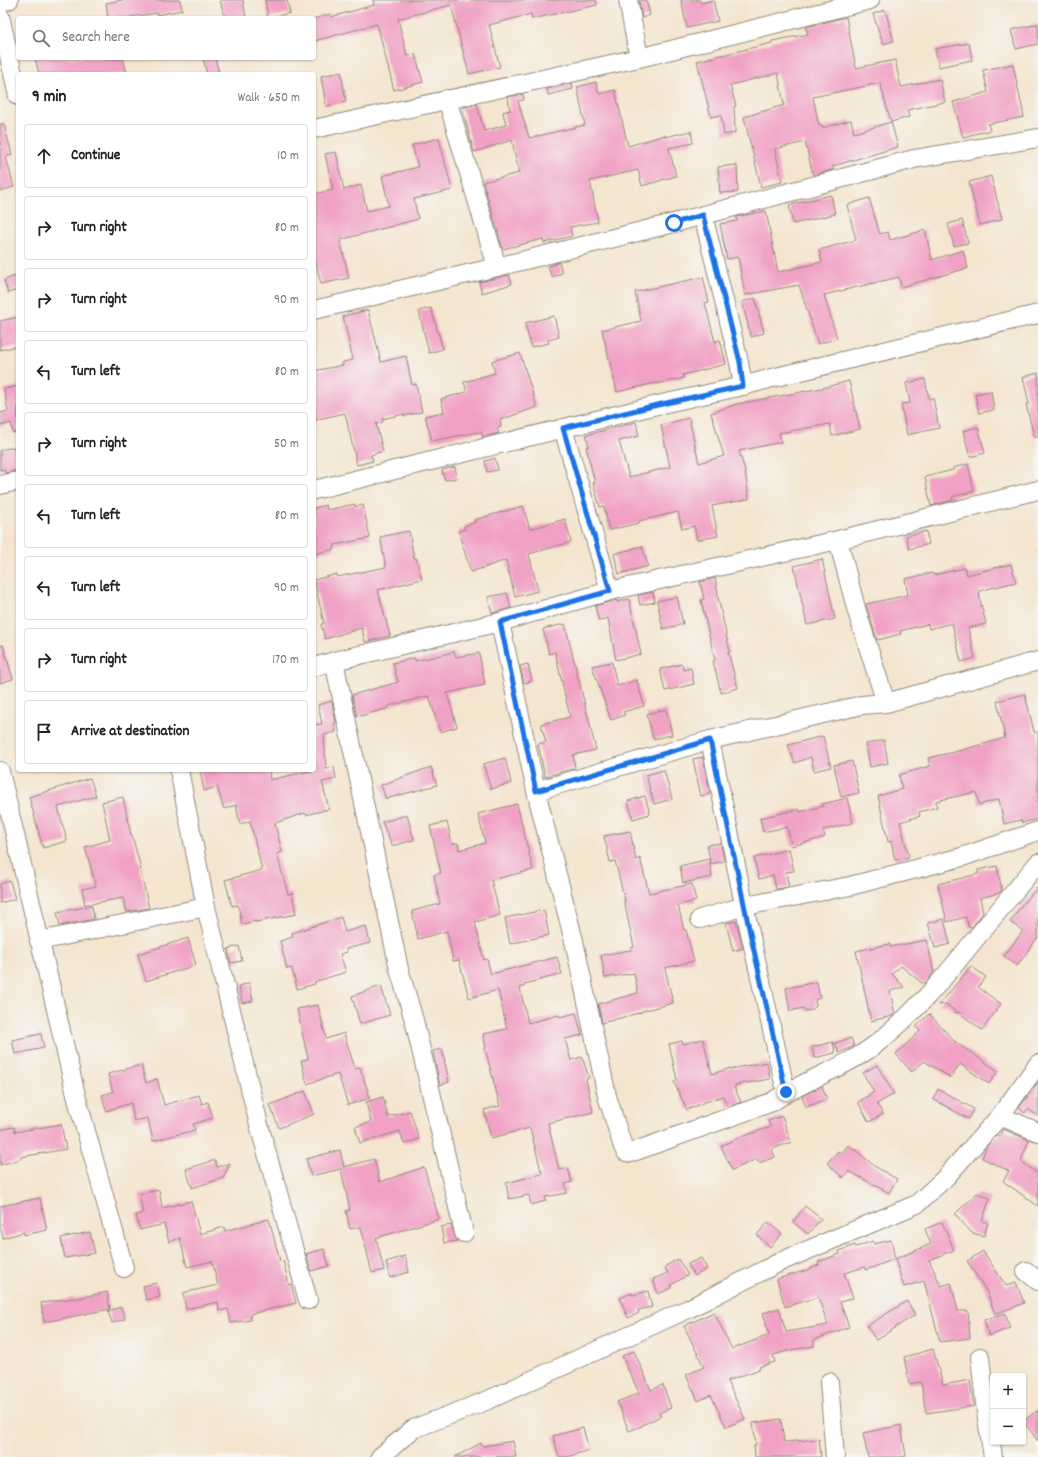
<!DOCTYPE html>
<meta charset="utf-8">
<style>
:root{--surface:#fff;--page:#f2f2f2;--text:#222;--muted:#767676;--line:#e0e0e0}
body{margin:0;font-family:Dekko,sans-serif;background:var(--page);color:var(--text)}
.controls{position:absolute;right:12px;bottom:12px;display:grid;overflow:hidden;border-radius:4px;box-shadow:0 1px 3px #0004}
.controls button{width:36px;height:36px;display:grid;place-items:center;padding:0;border:0;border-bottom:1px solid var(--line);background:var(--surface);color:var(--text);font:20px sans-serif}
.stop{position:absolute;width:12px;height:12px;margin:-9px;border:3px solid #1a73e8;border-radius:50%;background:#fff}
.stop.end{background:#1a73e8;border-color:#fff;box-shadow:0 1px 4px #0008}
.list{margin:0;padding:0;list-style:none}
h2{display:flex;justify-content:space-between;align-items:center;height:52px;margin:0;padding:0 16px;font-size:17px}
h2 small{font-size:13px;font-weight:400;color:var(--muted)}
.list li{display:grid;grid-template-columns:26px 1fr auto;gap:12px;align-items:center;box-sizing:border-box;height:64px;margin:0 8px 8px;padding:0 8px;border:1px solid var(--line);border-radius:4px}
.list b{display:block;font-size:15px;white-space:nowrap}
.list em{font-size:13px;font-style:normal;color:var(--muted)}
.icon{flex:none;width:22px;height:22px;fill:none;stroke:currentColor;stroke-width:2;stroke-linecap:round;stroke-linejoin:round}
.map{position:relative;flex:none;width:1038px;height:1457px;overflow:hidden}
.search{position:absolute;background:var(--surface);box-shadow:0 1px 3px #0004;left:16px;top:16px;width:300px;height:44px;display:flex;align-items:center;gap:10px;box-sizing:border-box;padding:0 14px;border-radius:4px;color:var(--muted);font-size:15px}
.panel{position:absolute;background:var(--surface);box-shadow:0 1px 3px #0004;left:16px;top:72px;width:300px;height:700px;border-radius:4px}
.map>svg:first-child{display:block}
</style>
<div class="map">
<svg width="1038" height="1457" viewBox="0 0 1038 1457">
<rect width="100%" height="100%" fill="#f6f6f2"/>
<filter id="ink" filterUnits="userSpaceOnUse"><feTurbulence type="fractalNoise" baseFrequency=".025" numOctaves="2"/><feDisplacementMap in="SourceGraphic" scale="8" xChannelSelector="R" yChannelSelector="G"/><feConvolveMatrix kernelMatrix="1 2 1 2 8 2 1 2 1" color-interpolation-filters="sRGB"/></filter>
<filter id="wash" filterUnits="userSpaceOnUse"><feTurbulence type="fractalNoise" baseFrequency=".012" numOctaves="4" result="noise"/><feDisplacementMap in="SourceGraphic" scale="16" xChannelSelector="R" yChannelSelector="G"/><feGaussianBlur stdDeviation="0.9" result="paint"/><feColorMatrix in="noise" values="0 0 0 0 0 0 0 0 0 0 0 0 0 0 0 0 0 1.4 0 .05"/><feComposite in="paint" operator="in"/></filter>
<g filter="url(#wash)">
<rect width="100%" height="100%" fill="#f4e5cf"/>
<g id="blocks">
<path fill="#f1a1c5" fill-rule="evenodd" d="M122,0H180L182,10L157,15V13L123,18H108L106,3Z
M220,0H243L246,18H225Z
M265,0H287L290,13L268,18Z
M373,0H596L597,5L532,19L531,14L489,25L500,67L469,74L451,5L398,19L407,56L415,54L423,82L394,90L377,24L314,41V19L330,14L331,17L374,5Z
M639,0H646L650,15L642,18Z
M681,0H700L701,3L713,0L718,21L687,28Z
M885,10L894,41L883,44L873,14Z
M846,17L856,68L895,60L901,87L940,79L945,102L907,110L909,117L891,122L898,147L833,166V170L813,175L805,142L775,149L782,182L761,187L744,117L784,105L778,73L730,85L736,106H734L735,133L724,135L721,115L711,117L697,61L772,43V41L808,34L806,27ZM880,83L891,122L854,133L851,120L822,128V125L819,126L813,97Z
M1038,24V44L1016,49L1011,30Z
M969,43L972,60L939,67L935,49Z
M35,58H123L127,74H39Z
M203,58H215L219,74H207Z
M1013,64L1024,117L988,124L990,130L963,137L953,102L988,92L983,70Z
M341,72L346,102L326,106L321,76Z
M596,82L599,94L615,90L628,146L665,135V137L691,131L693,143L669,148L676,176L642,186L638,170L590,181L598,222L570,227L572,236L544,243L543,239L503,249L483,182L519,173L512,140L474,152L462,108L477,104L484,131L506,125L503,112L510,110L508,97L523,94L524,100L518,101L529,138L585,125L577,87Z
M572,83L573,89L548,95L547,89Z
M0,124H4L12,155L6,157L14,187L0,191Z
M439,138L452,190L414,199L418,219L340,240L349,278L321,284L314,254V194L333,190L325,154L336,152L344,190L361,185L367,211L389,206L382,176L418,167L412,145Z
M737,165L738,192L720,193L718,167Z
M991,176L1002,219L980,225L969,182Z
M831,195L835,214L793,224L789,205Z
M869,198L880,234L888,232L890,240L925,230L932,260L963,250L968,268L901,287L899,277L824,295L837,338L818,344L799,285L745,295L738,257L727,259L720,224L737,221L736,217L766,211L778,272L822,262L819,250L856,240L847,205Z
M962,220L968,243L954,246L948,224Z
M559,262L562,273L552,277L548,267Z
M18,275V290L8,293L4,280Z
M509,275L512,284L482,293L479,282Z
M703,277L709,302L705,303L715,342L720,340L726,364L683,375L684,378L656,384L655,383L617,392L602,330L641,321L635,292Z
M755,298L764,333L751,337L742,302Z
M431,308L443,349L429,353L419,311Z
M368,310L381,362L406,356L412,385L416,384L422,412L404,416V414L382,419L383,422L376,424L383,451L371,455L373,461L357,465L345,413L314,420V371L343,365V362L353,360L343,316Z
M554,316L559,337L548,340L549,343L531,347L525,323Z
M18,317V346L0,350V321Z
M520,353L537,407L500,420L501,427L497,428L499,433L483,437L481,432L477,433V432L432,441L425,416L444,412L441,399L467,392L464,382L495,373L492,361Z
M1038,373V437H1034L1026,404H1029L1023,377Z
M925,379L929,399L933,398L939,428L907,435L901,404L910,403L906,383Z
M849,381L860,429L832,436L830,424L779,433L781,442L739,451L745,471L749,499L712,506L718,536L697,540L694,526L682,529L678,512L639,521V523L609,530L604,506L600,507L593,483H595L586,447L589,446L586,435L636,422L639,436L619,441L629,477L670,467L661,425L689,418L699,463L724,456L711,413L737,404L822,388Z
M18,386V432L13,433L11,423L0,426V413L8,411L4,389Z
M991,391L994,410L979,413L975,394Z
M978,427L985,453L970,457L963,431Z
M14,447L18,470L5,473L4,469L0,470V450Z
M495,458L498,470L487,472L485,461Z
M968,464L974,491L952,497L953,500L931,506L925,477L953,470V468Z
M455,467L457,478L445,480L442,470Z
M355,504V507L363,505L370,538L334,545L335,549L314,554V508L326,505L327,510Z
M523,506L530,529L565,519L571,542L529,554L538,591L515,597L506,560L471,572L458,531L465,529L464,526L475,522L474,520Z
M409,531L414,558H416L422,579L378,590L390,636L365,642L362,628L325,639L321,624L324,623L314,580L337,574V577L386,567L380,537Z
M926,531L929,544L909,549L906,536Z
M642,546L648,566L619,574L614,554Z
M822,559L835,619L807,625L794,566Z
M1011,564L1016,582L979,591L980,596H979L986,624L968,628L975,658L961,662L952,623L929,629L928,624L900,631L901,634L877,640L866,604L908,595L905,579L932,573L933,575L965,568L967,575Z
M715,578L718,593H717L730,652H728L738,688L721,693L713,661L715,660L701,600L704,599L700,582Z
M653,592L655,602L640,605L638,595Z
M507,593L511,608L492,613L488,597Z
M677,597L683,624L663,629L657,601Z
M629,599L641,654L616,660L608,618L599,621L595,606L616,600L617,602Z
M565,624L596,750L573,755L575,768L545,777L538,744L546,742L541,724L570,717L555,652L549,654L543,629Z
M3,645L13,679L0,683V646Z
M454,652L456,657L479,653L485,685L447,693L457,727L440,732L429,696L388,706L389,708L357,717L352,695L398,682L393,663L415,658V661Z
M612,662L617,686L637,680L644,706L623,712L625,715L611,720L592,666Z
M528,664L532,681L524,683L520,666Z
M682,664L683,670L691,668L694,684L665,691L660,669Z
M1025,694L1034,732H1038V819L1022,823L1021,820L1004,824L999,799L979,805L976,792L936,801L937,807L919,812L920,816L900,822L909,857L895,860L891,841L888,842L878,796L902,789L899,775L930,766L928,758L958,751L1005,738L997,701Z
M332,701L336,723L334,724L336,732L324,735L326,769L334,767L336,779L322,782L329,809L306,815L305,813L275,823L282,852L277,854L288,894L292,893L296,914L256,922V921L242,924L238,905L232,906L225,880L262,870L250,821L240,824L236,805L224,809L217,787L204,791L200,770H269L270,780L314,770V725L322,724L318,705Z
M666,709L672,735L653,739L647,714Z
M823,736L831,767L814,771L811,757L795,763L788,745Z
M884,740L888,763L870,767L866,744Z
M703,757L710,794L701,796L693,759Z
M505,758L511,783L491,789L483,764Z
M852,761L859,793L841,797L834,765Z
M431,767L437,785L386,799L381,785Z
M664,770L672,799L654,804L646,775Z
M90,778L96,796L58,807L67,841L43,848L29,797Z
M645,796L650,814L633,819L628,801Z
M123,797L131,835H132L141,869H140L149,908L127,912L123,898L85,905L82,889L96,886L85,847L110,840L102,802Z
M847,798L853,823L823,830L825,837L792,846L787,827L763,832L760,818L799,809V812L823,806L822,804Z
M517,804L533,870L491,880L500,915L475,922L484,960L487,959L491,974L557,957L562,974L525,984V986L520,988L528,1023L559,1015L560,1017L576,1013L582,1035L565,1039L571,1060L582,1057L589,1078L586,1079L593,1112L548,1123L559,1170L568,1168L572,1182L565,1184L567,1193L545,1197L546,1201L531,1205L529,1195L509,1199L506,1183L542,1174L530,1128L491,1138L484,1110L500,1106L485,1048L486,1047L483,1034L507,1029L498,990L469,998L459,960L453,961L447,931L418,939L412,911L440,904L434,875L441,873L430,826L447,822L452,844L458,843L459,850L485,843L478,814Z
M407,815L414,840L392,846L382,822Z
M630,831L636,860L640,858L649,893L692,884L696,901L678,905L684,930H686L694,961L665,968L673,1003L642,1011V1012L602,1023L598,1004L638,993L634,973L605,978L601,955L631,950V948L634,947L624,901H625L615,861L610,862L604,836Z
M721,843L724,861L711,864L707,845Z
M789,849L794,871L786,872L789,887L776,889L773,875L759,879L754,858Z
M709,859L712,877L683,883L680,866Z
M997,866L1002,891L999,893L980,898L983,913L972,927L969,928L966,917L947,922L938,884L978,874V870Z
M10,881L15,899L0,903V884Z
M1038,887V937L1017,966L1004,956L1023,931L1010,922L1021,906Z
M92,906L94,919L60,926L57,912Z
M544,910L549,935L510,944L505,918Z
M341,917L345,932L366,926L370,943L346,949L347,952L340,954L346,972L314,982L315,984L297,989L292,968L287,969L280,941L293,937L292,933Z
M944,919L950,944L935,948L928,923Z
M736,921L743,948L733,951L726,923Z
M188,938L196,965L146,981L138,954Z
M927,940L934,973L925,983H922L901,966L892,974L904,987L890,991L895,1014L892,1016L871,1021L856,951L890,944V947Z
M239,946L242,961L231,963L228,949Z
M971,966L986,977L978,987L1001,1004L982,1030L958,1012L957,1013L946,1004L939,1005Z
M817,982L820,998L815,1000L816,1006L812,1010L804,1011L803,1008L790,1011L786,988Z
M249,983L253,1001L242,1003L239,986Z
M381,986L390,1015L360,1024L352,996Z
M318,1005L326,1039L344,1033L355,1069L360,1067L370,1098L348,1105L338,1074L307,1084L301,1061L308,1059L297,1009Z
M929,1014L954,1041L998,1071L989,1084L960,1064L951,1078L924,1061L912,1072L896,1054L920,1031L916,1027Z
M41,1034L44,1048L15,1054L12,1040Z
M851,1038L854,1046L839,1053L835,1043Z
M703,1039L712,1074L730,1068V1069L767,1062L770,1079L735,1085L736,1087H734L741,1102L728,1107L723,1096L705,1102L687,1110L674,1082L677,1080L669,1044L682,1041L683,1044Z
M833,1042L835,1053L814,1058L812,1047Z
M442,1049L449,1082L440,1085L433,1051Z
M141,1065L146,1083L157,1079L164,1105L199,1095L202,1104L208,1102L213,1118L193,1124L195,1130L153,1141L148,1118L134,1121L131,1103L106,1111L102,1095L113,1092L108,1074Z
M877,1065L894,1094L877,1104L883,1114L869,1122L858,1102L874,1092L863,1073Z
M1038,1082V1116L1028,1109L1025,1113L1019,1108Z
M822,1086L827,1099L806,1107L802,1096Z
M938,1089L974,1109L969,1119L933,1099Z
M305,1091L314,1114L279,1128L270,1105Z
M383,1097L388,1117L410,1111L419,1139L404,1144L400,1131L360,1143L355,1127L371,1122L366,1102Z
M782,1116L791,1142L772,1149L775,1157L759,1163L757,1159L732,1170L721,1146L740,1137L771,1127L768,1121Z
M61,1124L66,1149L21,1157L20,1159L0,1165V1130L14,1127L15,1132Z
M1003,1129L1029,1140L1021,1161L1038,1174V1206L1003,1181L1009,1171L982,1158L986,1147L996,1136L999,1137Z
M848,1145L854,1150L855,1149L874,1166L897,1179L889,1193L849,1171L843,1178L827,1163L838,1151L841,1154Z
M340,1150L344,1167L374,1159L380,1182L424,1167L439,1219L376,1238L384,1270L372,1273L361,1227L350,1229L346,1211L350,1210L341,1169L311,1176L306,1159Z
M215,1160L217,1167L230,1163L223,1178L192,1188L186,1169Z
M159,1190L162,1208L191,1201L200,1234L224,1227L225,1231L269,1219L280,1261L283,1260L289,1285L291,1284L296,1303L250,1314L251,1320L231,1323L228,1309L219,1311L218,1302L186,1309L183,1293L218,1285L212,1261L187,1267L180,1238L169,1242L164,1224L140,1230L136,1215L143,1213L139,1194Z
M977,1193L990,1198L982,1221L988,1222L984,1236L972,1233L955,1214Z
M40,1198L47,1230L24,1235V1232L3,1238L0,1226V1206Z
M805,1206L821,1219L808,1234L793,1222Z
M768,1222L782,1234L770,1247L757,1235Z
M942,1222L954,1250L929,1260L941,1286L951,1283L958,1311H968L970,1338L940,1342L924,1281L904,1287L895,1259L931,1244L925,1229Z
M451,1225L457,1241L444,1243L441,1227Z
M90,1232L95,1253L65,1258L61,1238Z
M891,1240L895,1259L866,1270L865,1267L844,1273L853,1298L840,1302L849,1327L814,1340V1346L791,1350L773,1355L775,1362L759,1367L760,1369L727,1381L745,1419L726,1427L711,1395L698,1401L686,1375L704,1367L684,1326L714,1312L732,1349L769,1335L763,1313L779,1308L786,1332L828,1325L818,1297L785,1307L777,1279L811,1269V1268L819,1265L818,1262L840,1254L839,1251L855,1245L856,1247L873,1241L874,1244Z
M324,1249L329,1266L311,1271L306,1254Z
M983,1251L1006,1286L1013,1284L1016,1282L1024,1303L995,1314L987,1292L967,1261Z
M405,1256L409,1272L390,1278L386,1262Z
M701,1258L707,1269L695,1276L688,1264Z
M678,1259L688,1275L671,1285L672,1288L658,1294L653,1279L668,1273L664,1267Z
M157,1283L160,1297L146,1300L143,1286Z
M648,1291L652,1307L638,1310L639,1313L628,1318L620,1298L632,1293V1295Z
M107,1292L110,1309L44,1322L41,1303L74,1298V1299Z
M907,1301L915,1315L876,1340L867,1326Z
M121,1307L125,1319L112,1323L108,1311Z
M1005,1313L1010,1328L989,1336L984,1320Z
M933,1349L943,1385L970,1380L974,1406L926,1413L921,1382L909,1384L904,1357Z
M634,1351L651,1390L663,1385L671,1408L659,1413L661,1416L642,1425V1426L629,1431L617,1402L639,1393L622,1356Z
M1038,1410V1441L1023,1421Z
M781,1419L784,1442L819,1439L821,1457H755L754,1445H756L753,1423Z
M901,1425L906,1456L900,1457H868L863,1433Z
M583,1428L589,1450L567,1457H559L553,1436Z
M513,1441L516,1457H455L481,1443L483,1446Z"/>
</g>
</g>
<g filter="url(#ink)">
<use href="#blocks" fill-opacity="0" stroke="#90887d" stroke-width="1"/>
<g fill="none" stroke-linecap="round" stroke-linejoin="round">
<defs>
<path id="minor" d="M628,0L639,58
M0,2L9,0
M0,16L18,96
M447,99L497,267
M314,129L639,58L870,0
M703,215L739,362L743,386L772,378L1038,314
M314,310L497,267L674,223L914,159L1038,138
M563,428L610,591
M0,485L18,481
M314,490L653,406L743,386
M838,540L857,612L886,703
M500,622L536,791L574,941L607,1096L623,1147L626,1152L630,1153L772,1102C805,1079 844,1069 876,1044C913,1015 943,979 972,943C994,916 1016,890 1038,863
M334,661L500,622L610,591L838,540L1038,490
M314,667L334,661L399,969L414,1020L464,1233
M710,740L750,933L786,1092
M179,770L206,907L259,1125L308,1300
M0,771L76,1095L124,1268
M536,791L710,740L862,705L886,703L1038,661
M700,919L745,906L850,886L962,857L1038,831
M39,941L206,907
M1000,1116L1038,1132
M1026,1271L1038,1281
M980,1357L986,1412L993,1457
M829,1382L835,1457
M380,1457L413,1429L486,1401L688,1309L782,1261L917,1204L945,1178L1000,1116L1038,1064"/>
</defs>
<use href="#minor" stroke="#90887d" stroke-width="20"/>
<use href="#minor" stroke="#fff" stroke-width="18"/>
</g>
</g>
<g fill="none" stroke-linecap="round" stroke-linejoin="round" filter="url(#ink)">
<path stroke="#1a73e8" stroke-width="5" d="M674,223L703,215L740,362L743,386L653,406L563,428L610,591L500,622L536,791L710,740L750,933L786,1092"/>
</g>
</svg>
<div class="controls">
<button>+</button>
<button>−</button>
</div>
<div class="stop" style="left:674px;top:223px"></div>
<div class="stop end" style="left:786px;top:1092px"></div>
<div class="search"><svg class="icon" aria-label="search" viewBox="0 0 24 24"><circle cx="10" cy="10" r="6"/><path d="M15 15l6 6"/></svg>Search here</div>
<section class="panel">
<h2>9 min<small>Walk · 650 m</small></h2>
<ul class="list">
<li><svg class="icon" aria-label="ahead" viewBox="0 0 24 24"><path d="M12 20V5M6 11l6-6 6 6"/></svg><div><b>Continue</b></div><em>10 m</em></li>
<li><svg class="icon" aria-label="right" viewBox="0 0 24 24"><path d="M7 20v-9h11M14 6l5 5-5 5"/></svg><div><b>Turn right</b></div><em>80 m</em></li>
<li><svg class="icon" aria-label="right" viewBox="0 0 24 24"><path d="M7 20v-9h11M14 6l5 5-5 5"/></svg><div><b>Turn right</b></div><em>90 m</em></li>
<li><svg class="icon" aria-label="left" viewBox="0 0 24 24"><path d="M17 20v-9H6M10 6l-5 5 5 5"/></svg><div><b>Turn left</b></div><em>80 m</em></li>
<li><svg class="icon" aria-label="right" viewBox="0 0 24 24"><path d="M7 20v-9h11M14 6l5 5-5 5"/></svg><div><b>Turn right</b></div><em>50 m</em></li>
<li><svg class="icon" aria-label="left" viewBox="0 0 24 24"><path d="M17 20v-9H6M10 6l-5 5 5 5"/></svg><div><b>Turn left</b></div><em>80 m</em></li>
<li><svg class="icon" aria-label="left" viewBox="0 0 24 24"><path d="M17 20v-9H6M10 6l-5 5 5 5"/></svg><div><b>Turn left</b></div><em>90 m</em></li>
<li><svg class="icon" aria-label="right" viewBox="0 0 24 24"><path d="M7 20v-9h11M14 6l5 5-5 5"/></svg><div><b>Turn right</b></div><em>170 m</em></li>
<li><svg class="icon" aria-label="arrive" viewBox="0 0 24 24"><path d="M6 21V4h12l-3 4 3 4H6"/></svg><div><b>Arrive at destination</b></div></li>
</ul>
</section>
</div>
